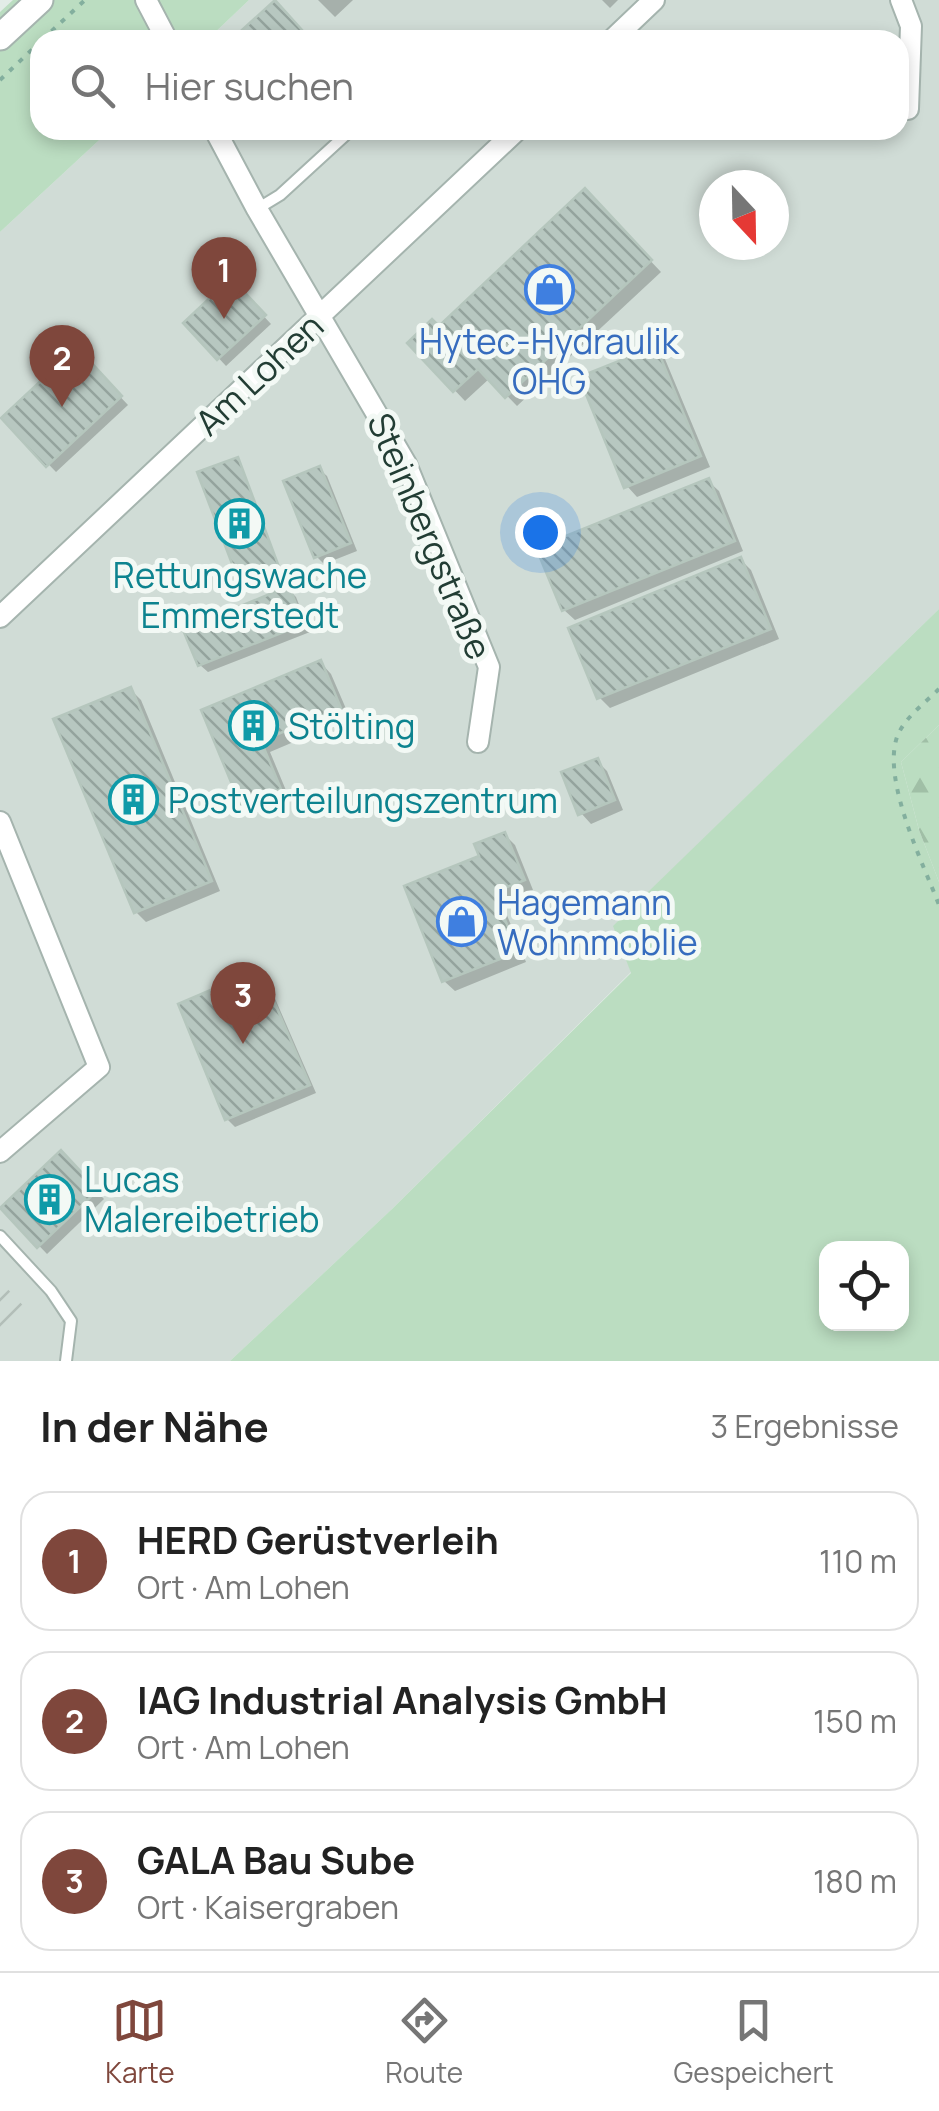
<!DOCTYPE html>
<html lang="de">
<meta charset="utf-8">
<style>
:root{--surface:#fff;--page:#f2f2f2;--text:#222;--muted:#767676;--line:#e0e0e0;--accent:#7f473c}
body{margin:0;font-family:Manrope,sans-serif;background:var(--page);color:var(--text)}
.controls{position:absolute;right:30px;bottom:30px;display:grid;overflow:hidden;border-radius:20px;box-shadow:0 5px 15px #0003}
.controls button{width:90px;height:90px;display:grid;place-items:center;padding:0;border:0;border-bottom:2px solid var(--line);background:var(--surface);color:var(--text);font:50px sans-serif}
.compass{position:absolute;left:699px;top:170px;width:90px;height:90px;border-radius:50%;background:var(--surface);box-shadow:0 5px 15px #0003;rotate:158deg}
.you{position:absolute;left:540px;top:532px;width:35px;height:35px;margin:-25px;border:8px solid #fff;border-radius:50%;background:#1a73e8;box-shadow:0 0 0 15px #1a73e833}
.badge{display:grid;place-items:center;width:65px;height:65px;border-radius:50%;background:var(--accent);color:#fff;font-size:32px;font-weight:700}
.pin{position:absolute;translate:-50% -82px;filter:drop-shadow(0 2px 5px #0008)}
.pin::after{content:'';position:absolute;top:52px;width:35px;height:30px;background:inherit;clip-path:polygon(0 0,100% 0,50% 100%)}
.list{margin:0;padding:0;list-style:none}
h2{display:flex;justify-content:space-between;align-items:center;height:130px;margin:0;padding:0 40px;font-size:42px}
h2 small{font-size:32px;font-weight:400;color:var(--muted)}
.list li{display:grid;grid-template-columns:65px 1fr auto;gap:30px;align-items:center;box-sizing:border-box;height:140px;margin:0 20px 20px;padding:0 20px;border:2px solid var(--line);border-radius:30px}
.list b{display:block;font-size:38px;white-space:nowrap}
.list p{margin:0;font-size:32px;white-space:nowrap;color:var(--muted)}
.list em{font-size:32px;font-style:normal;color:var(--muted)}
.icon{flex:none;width:55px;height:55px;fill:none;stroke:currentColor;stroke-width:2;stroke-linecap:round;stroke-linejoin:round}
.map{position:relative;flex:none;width:939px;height:1361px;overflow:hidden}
.search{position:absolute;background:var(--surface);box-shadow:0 5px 15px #0003;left:30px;right:30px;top:30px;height:110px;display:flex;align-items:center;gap:25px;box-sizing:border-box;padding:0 35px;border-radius:30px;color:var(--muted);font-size:38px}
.sheet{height:610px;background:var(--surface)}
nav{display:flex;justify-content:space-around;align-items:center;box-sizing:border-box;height:140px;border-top:2px solid var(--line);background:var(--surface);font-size:28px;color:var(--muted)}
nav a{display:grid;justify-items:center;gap:5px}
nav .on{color:var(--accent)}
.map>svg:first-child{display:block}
</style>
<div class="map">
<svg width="939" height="1361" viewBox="0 0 939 1361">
<defs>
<pattern id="industrial-furrows" width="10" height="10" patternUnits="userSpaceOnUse" patternTransform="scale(2.5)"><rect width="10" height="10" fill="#d0dcd6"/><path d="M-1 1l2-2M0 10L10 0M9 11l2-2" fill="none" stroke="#b2beb8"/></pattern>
<pattern id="forest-firs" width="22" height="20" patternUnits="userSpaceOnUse" patternTransform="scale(2.5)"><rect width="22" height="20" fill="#bbddc1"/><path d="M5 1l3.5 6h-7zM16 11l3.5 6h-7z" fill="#a0bfa6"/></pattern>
<pattern id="building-back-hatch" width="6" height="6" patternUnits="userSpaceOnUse" patternTransform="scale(2.5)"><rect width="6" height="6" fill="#b7c7c0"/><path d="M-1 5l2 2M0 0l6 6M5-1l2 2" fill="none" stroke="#94a39d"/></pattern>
</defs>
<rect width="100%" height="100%" fill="#e2ece7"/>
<path fill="#d0dcd6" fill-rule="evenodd" d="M249,0H939V609L614,926L631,972L392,1209L230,1361H0V232L110,130H899V40H207ZM714,185H774V245H714Z"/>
<path fill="url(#industrial-furrows)" d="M0,1281L32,1315L0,1343Z"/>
<path fill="#bbddc1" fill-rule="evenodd" d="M13,0H249L207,40H40V130H110L0,232V12Z
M939,609V725L901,762L919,830L939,882V1361H230L392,1209L631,973L613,926ZM826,1248H902V1324H826Z"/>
<path fill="url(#forest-firs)" d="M939,725V882L919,830L901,762Z"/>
<path fill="#0003" d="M318,0H353L335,17Z
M602,0H618L610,8Z
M475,130H494L484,139Z
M585,192L661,272L517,406L490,378L465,401L410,343L439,329Z
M231,281L271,324L226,366L186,323Z
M655,349L665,359L710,467L637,497L627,486Z
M77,351L128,405L56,472L4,418Z
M240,461L282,576L246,591L244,589Z
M319,469L327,476L357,551L324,564L316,556Z
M708,481L719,491L743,551L575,620L564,610Z
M741,560L751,570L779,639L610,708L600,698Z
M288,589L296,597L310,632L208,672L200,665Z
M321,663L331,674L350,718L270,752L290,800L253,815L243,805L204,712Z
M131,690L141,700L220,891L146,922L136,912Z
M597,761L607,771L623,810L591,824L581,813Z
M505,835L515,845L533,890L502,903L526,962L455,991L444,981L482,857Z
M260,972L267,980L316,1093L235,1127L227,1119Z
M61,1154L104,1199L47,1254L3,1208Z"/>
<path fill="url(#building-back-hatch)" stroke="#b5c6bd" stroke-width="2.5" d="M275,0L311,40H231Z
M585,188L652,260L505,398L478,369L453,392L407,343L432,319L439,326Z
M231,278L266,315L217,360L183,323Z
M656,346L701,456L624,488L579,377Z
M77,347L122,396L46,467L1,418Z
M238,457L282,575L242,590L197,472Z
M320,466L351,543L314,558L283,481Z
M709,478L735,541L562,611L536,548Z
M741,557L771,629L597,699L568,628Z
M289,586L304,624L198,666L183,630Z
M321,660L341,708L261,741L281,789L241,806L201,710Z
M131,687L212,881L134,913L53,719Z
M598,758L615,800L578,815L561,772Z
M505,832L525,880L494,892L518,952L442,982L404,886L479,856L474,844Z
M260,969L310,1085L225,1120L178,1004Z
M61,1150L98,1190L37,1248L0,1208Z"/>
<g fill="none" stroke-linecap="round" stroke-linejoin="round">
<defs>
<path id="service" d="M257,209L280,195L351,130
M0,1236L51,1291L71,1321L66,1361"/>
<path id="minor" d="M146,0L167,40
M901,0L911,26L908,109
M612,40L654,0
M215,130L257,209L406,464L489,667L478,742
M0,617L517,130
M0,822L99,1067L0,1152"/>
<path id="tertiary" d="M0,37L40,0"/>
</defs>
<use href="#service" stroke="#a5b4ae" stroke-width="14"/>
<use href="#minor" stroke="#a5b4ae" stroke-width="24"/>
<use href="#tertiary" stroke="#a5b4ae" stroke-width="29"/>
<path stroke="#83af9e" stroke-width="4" stroke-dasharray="5 8" stroke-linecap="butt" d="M42,40L85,0
M0,80L40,42
M939,689C925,703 904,718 897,737C882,781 923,863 939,905"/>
<use href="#service" stroke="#fff" stroke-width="10"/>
<use href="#minor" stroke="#fff" stroke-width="20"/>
<use href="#tertiary" stroke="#fff" stroke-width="25"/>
</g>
<defs>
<symbol id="shop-ring" viewBox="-11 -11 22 22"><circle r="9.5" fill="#f3f9f5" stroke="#3f7fe0" stroke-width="1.5"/><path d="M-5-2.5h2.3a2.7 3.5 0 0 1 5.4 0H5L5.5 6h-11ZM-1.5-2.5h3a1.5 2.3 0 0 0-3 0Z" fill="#3f7fe0"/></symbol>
<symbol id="building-ring" viewBox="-11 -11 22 22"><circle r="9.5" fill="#f3f9f5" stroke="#0f9aa8" stroke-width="1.5"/><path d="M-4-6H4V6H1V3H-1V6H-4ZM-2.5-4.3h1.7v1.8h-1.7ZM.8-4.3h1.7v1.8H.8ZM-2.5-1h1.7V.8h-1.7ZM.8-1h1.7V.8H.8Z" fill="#0f9aa8"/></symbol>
</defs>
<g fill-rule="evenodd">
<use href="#shop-ring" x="522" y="262" width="55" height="55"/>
<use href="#building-ring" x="212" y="496" width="55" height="55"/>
<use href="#building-ring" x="226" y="698" width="55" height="55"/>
<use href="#building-ring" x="106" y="772" width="55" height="55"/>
<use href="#shop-ring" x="434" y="894" width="55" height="55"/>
<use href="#building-ring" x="22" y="1172" width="55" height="55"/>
</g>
<g text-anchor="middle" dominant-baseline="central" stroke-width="10" stroke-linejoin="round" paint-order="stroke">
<g font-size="35" fill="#366cbe" stroke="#f3f9f5">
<text x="549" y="341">Hytec-Hydraulik<tspan x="549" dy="40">OHG</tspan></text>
<text x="497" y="902" text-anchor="start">Hagemann<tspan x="497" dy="40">Wohnmoblie</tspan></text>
</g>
<g font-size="35" fill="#223d34" stroke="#f3f9f5">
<text transform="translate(259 374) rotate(-43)">Am Lohen</text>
<text transform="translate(430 536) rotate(67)">Steinbergstraße</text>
</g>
<g font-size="35" fill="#0d838f" stroke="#f3f9f5" text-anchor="start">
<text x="240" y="575" text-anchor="middle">Rettungswache<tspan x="240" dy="40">Emmerstedt</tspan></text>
<text x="288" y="726">Stölting</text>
<text x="168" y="800">Postverteilungszentrum</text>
<text x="84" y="1179">Lucas<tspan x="84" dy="40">Malereibetrieb</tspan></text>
</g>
</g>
</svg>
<div class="controls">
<button><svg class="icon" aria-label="locate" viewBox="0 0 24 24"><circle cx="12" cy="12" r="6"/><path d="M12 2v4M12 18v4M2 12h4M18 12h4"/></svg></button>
</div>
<svg class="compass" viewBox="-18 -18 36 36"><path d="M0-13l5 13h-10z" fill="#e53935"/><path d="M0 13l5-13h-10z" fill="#767676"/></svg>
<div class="you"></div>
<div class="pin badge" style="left:224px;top:319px">1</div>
<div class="pin badge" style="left:62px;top:407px">2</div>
<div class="pin badge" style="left:243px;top:1044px">3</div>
<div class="search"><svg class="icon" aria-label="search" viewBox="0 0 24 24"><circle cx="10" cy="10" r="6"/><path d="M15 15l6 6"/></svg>Hier suchen</div>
</div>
<section class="sheet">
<h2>In der Nähe<small>3 Ergebnisse</small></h2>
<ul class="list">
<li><span class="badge">1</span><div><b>HERD Gerüstverleih</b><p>Ort · Am Lohen</p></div><em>110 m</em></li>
<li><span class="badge">2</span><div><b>IAG Industrial Analysis GmbH</b><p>Ort · Am Lohen</p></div><em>150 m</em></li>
<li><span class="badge">3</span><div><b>GALA Bau Sube</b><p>Ort · Kaisergraben</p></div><em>180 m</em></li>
</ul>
</section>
<nav>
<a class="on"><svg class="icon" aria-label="map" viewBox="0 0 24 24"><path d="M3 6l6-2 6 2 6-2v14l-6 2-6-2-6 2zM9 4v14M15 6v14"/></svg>Karte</a>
<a><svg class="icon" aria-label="directions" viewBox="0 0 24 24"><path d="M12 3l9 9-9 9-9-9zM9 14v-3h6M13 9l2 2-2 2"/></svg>Route</a>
<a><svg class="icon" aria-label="saved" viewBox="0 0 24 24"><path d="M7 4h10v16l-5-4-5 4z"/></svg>Gespeichert</a>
</nav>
